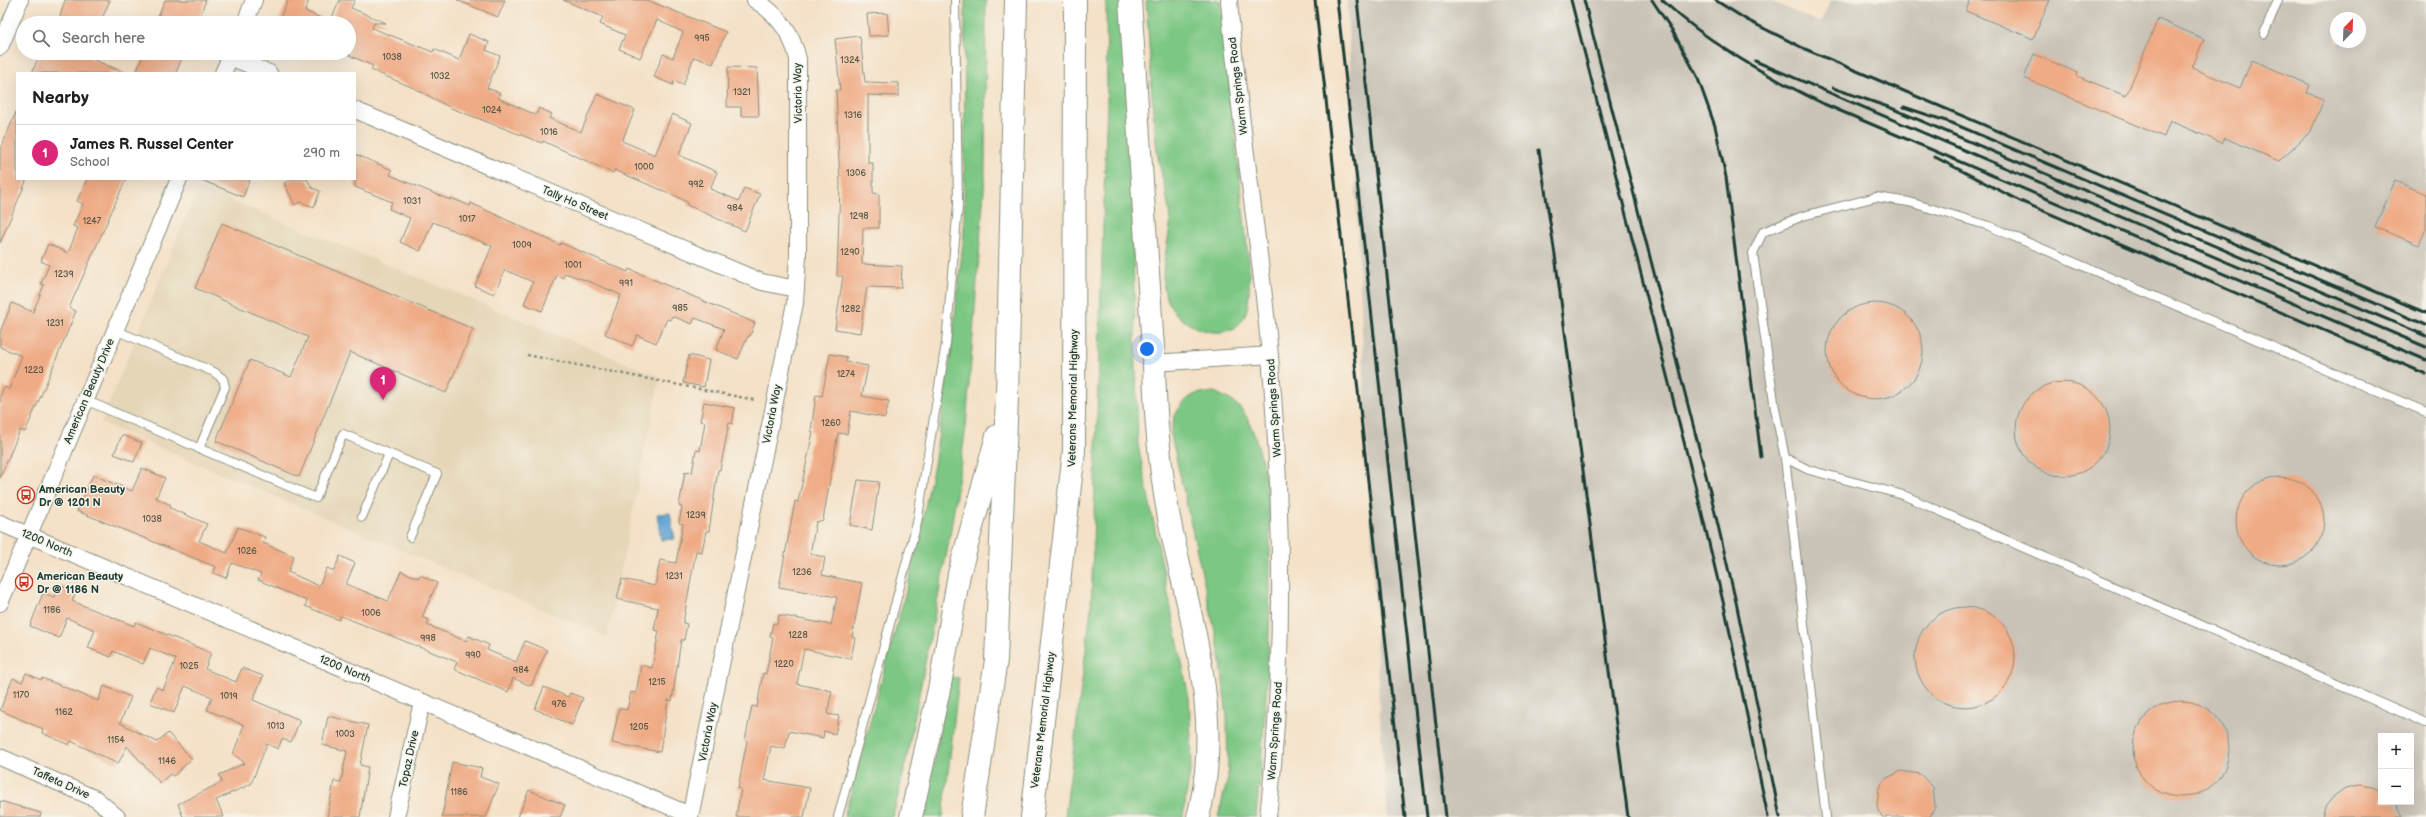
<!DOCTYPE html>
<meta charset="utf-8">
<style>
:root{--surface:#fff;--page:#f6f6f6;--text:#202124;--muted:#757577;--line:#e0e0e0;--accent:#db2777}
body{margin:0;font-family:"Balsamiq Sans",sans-serif;background:var(--page);color:var(--text)}
.controls{position:absolute;right:12px;bottom:12px;display:grid;overflow:hidden;border-radius:0px;box-shadow:0 4px 16px #0002}
.controls button{width:36px;height:36px;display:grid;place-items:center;padding:0;border:0;border-bottom:1px solid var(--line);background:var(--surface);color:var(--text);font:20px sans-serif}
.compass{position:absolute;left:2330px;top:12px;width:36px;height:36px;border-radius:50%;background:var(--surface);box-shadow:0 4px 16px #0002;rotate:23deg}
.you{position:absolute;left:1147px;top:349px;width:14px;height:14px;margin:-10px;border:3px solid #fff;border-radius:50%;background:#1a73e8;box-shadow:0 0 0 6px #1a73e833}
.badge{display:grid;place-items:center;width:26px;height:26px;border-radius:50%;background:var(--accent);color:#fff;font-size:13px;font-weight:700}
.pin{position:absolute;translate:-50% -33px;filter:drop-shadow(0 1px 2px #0008)}
.pin::after{content:'';position:absolute;top:21px;width:14px;height:12px;background:inherit;clip-path:polygon(0 0,100% 0,50% 100%)}
.list{margin:0;padding:0;list-style:none}
h2{display:flex;justify-content:space-between;align-items:center;height:52px;margin:0;padding:0 16px;font-size:17px}
h2 small{font-size:13px;font-weight:400;color:var(--muted)}
.list li{display:grid;grid-template-columns:26px 1fr auto;gap:12px;align-items:center;box-sizing:border-box;height:56px;padding:0 16px;border-top:1px solid var(--line)}
.list b{display:block;font-size:15px;white-space:nowrap}
.list p{margin:0;font-size:13px;white-space:nowrap;color:var(--muted)}
.list em{font-size:13px;font-style:normal;color:var(--muted)}
.icon{flex:none;width:22px;height:22px;fill:none;stroke:currentColor;stroke-width:2;stroke-linecap:round;stroke-linejoin:round}
.map{position:relative;flex:none;width:2426px;height:817px;overflow:hidden}
.search{position:absolute;background:var(--surface);box-shadow:0 4px 16px #0002;left:16px;top:16px;width:340px;height:44px;display:flex;align-items:center;gap:10px;box-sizing:border-box;padding:0 14px;border-radius:22px;color:var(--muted);font-size:15px}
.panel{position:absolute;background:var(--surface);box-shadow:0 4px 16px #0002;left:16px;top:72px;width:340px;height:108px;border-radius:0px}
.map>svg:first-child{display:block}
</style>
<div class="map">
<svg width="2426" height="817" viewBox="0 0 2426 817">
<rect width="100%" height="100%" fill="#f7f3e8"/>
<filter id="ink" filterUnits="userSpaceOnUse"><feTurbulence type="fractalNoise" baseFrequency=".025" numOctaves="2"/><feDisplacementMap in="SourceGraphic" scale="8" xChannelSelector="R" yChannelSelector="G"/><feConvolveMatrix kernelMatrix="1 2 1 2 8 2 1 2 1" color-interpolation-filters="sRGB"/></filter>
<filter id="wash" filterUnits="userSpaceOnUse"><feTurbulence type="fractalNoise" baseFrequency=".012" numOctaves="4" result="noise"/><feDisplacementMap in="SourceGraphic" scale="16" xChannelSelector="R" yChannelSelector="G"/><feGaussianBlur stdDeviation="0.9" result="paint"/><feColorMatrix in="noise" values="0 0 0 0 0 0 0 0 0 0 0 0 0 0 0 0 0 1.4 0 .05"/><feComposite in="paint" operator="in"/></filter>
<g filter="url(#wash)">
<rect width="100%" height="100%" fill="#f4e1c7"/>
<path fill="#e5d6b7" d="M198,187L660,377L607,637L101,423Z"/>
<path fill="#c9c3b8" fill-rule="evenodd" d="M1347,0H1768L1820,23L1831,0H2426V817H1388L1380,722ZM2336,18H2360V42H2336ZM2381,736H2411V802H2381Z"/>
<path fill="#7dc784" stroke="#4e825c" d="M965,0H986L985,176L966,427L950,536L905,766L893,817H844L912,569L934,465L951,354L964,233Z
M1106,0H1122L1131,173L1138,445L1189,698L1192,759L1183,817H1065L1091,609L1107,98Z
M1146,0H1220L1249,264C1249,280 1251,300 1245,315C1232,346 1185,330 1172,308C1155,283 1167,253 1170,226C1171,209 1160,170 1157,151C1151,101 1150,50 1146,0Z
M1214,392C1228,398 1242,405 1248,420C1271,468 1270,524 1270,575C1270,656 1264,736 1256,817H1218L1228,778L1227,718L1220,654L1171,435C1171,420 1180,400 1196,394C1201,392 1209,393 1214,392Z
M948,677L959,678L943,817H921L933,770Z"/>
<path fill="#5ca0d0" stroke="#3e6e82" d="M670,513L675,539L661,540L657,514Z"/>
<g id="blocks">
<path fill="#efab85" d="M65,0H110L100,23H58Z
M165,0H206L197,23H155Z
M288,0H309L305,11L330,22L340,0H355L351,8L386,23H374L372,28L433,52L434,49L459,60L469,34L489,42L486,50L500,56L487,88L500,93L498,98L536,115L539,108L552,114L549,118L581,132L597,94L635,110L622,141L655,155L672,114L692,123L679,155L717,172L710,189L739,201L744,188L760,194L745,231L687,205L688,203L676,196L614,170L613,173L543,141L542,143L451,108L416,89L371,70L373,66L349,55V23H278Z
M457,0H505L498,17Z
M563,0H647L726,32L713,64L694,57L683,85L674,81L673,85L654,77L663,54L673,58L683,32L657,20L640,58L619,49L625,35L600,24L603,17Z
M1970,0H2050L2033,39L1966,11Z
M887,13L889,35L869,36L867,14Z
M2158,19L2204,39L2192,68L2240,88L2252,60L2310,85L2307,93L2324,99L2311,131L2279,161L2225,138L2222,143L2170,121L2164,137L2024,78L2034,54L2078,73L2077,76L2126,96Z
M860,36L865,82L899,83V96L868,95V163H873V193L879,194V228H863L862,264L902,266L901,288L867,287L860,333L835,329L843,276H837L840,184L836,90H840L835,39Z
M40,53H91L90,58L125,73H32Z
M144,53H184L176,73H136Z
M728,67L757,68L759,116H741V107H727Z
M17,110V179H27L0,243V150Z
M355,154L392,170L390,175L450,200L451,198L470,206L471,203L560,245L561,243L628,272L629,269L755,323L750,336H748L738,359L716,350L724,329L695,318L692,324L672,316L670,320L667,319L656,343L637,335L632,346L605,334L621,295L588,281L565,273L563,278L557,275L542,311L524,304L533,282L505,270L494,294L475,286L492,246L433,222L420,251L400,242L410,218L389,209L392,202L355,187Z
M87,179H126L69,308L76,311L43,391L25,432L20,430L0,478V397L4,387L9,389L22,356L0,347V332L12,303L33,312L44,285L41,284L49,265L41,261L48,244L68,253L78,228L73,226L83,204L77,201Z
M199,179H250L243,197Z
M293,179H307L312,188L320,191L314,207L300,202L295,205L284,183Z
M2395,181L2426,194V229L2419,245L2375,227Z
M222,223L473,329L446,393L350,352L299,477L216,441L250,360L291,377L308,337L195,288Z
M1827 351a48 48 0 1 1 96 0a48 48 0 1 1-96 0Z
M830,354L847,357L846,362L868,366L862,396L889,401L885,418L851,411L847,434L838,433L823,520L816,522L810,554L825,557L822,575L862,583L852,637L855,638L851,659L804,649L797,684L832,691L827,714L839,716L835,734L824,731L823,738L789,731L785,749L771,746L764,780L810,788L804,817H736L741,789L738,788L747,741L745,740L752,706L757,707L763,673L766,674L773,637L770,636L773,623L777,624L779,615L831,625L837,597L779,587L795,501L798,502L813,432L811,431L816,395L822,396Z
M689,355L709,360L704,387L683,383Z
M2016 429a47 47 0 1 1 94 0a47 47 0 1 1-94 0Z
M704,402L735,408L732,424L729,423L720,470H718L709,531H706L702,552L696,551L683,623L687,624L684,640H681L672,701L668,700L660,752L612,743L619,708L627,710L631,692L636,693L641,665L652,668L659,631L654,630L658,608L617,599L622,579L655,586L660,560L676,563L683,524L679,523L682,507L679,506L685,472L692,473L696,450L700,451L705,422L700,421Z
M122,435L142,443L134,462L114,454Z
M142,468L165,478L156,498L171,505L170,508L207,524L199,541L227,553L238,527L265,537L263,543L294,556L288,572L319,586L327,568L334,571L340,556L355,563L346,584L388,601L401,571L418,578L420,575L437,583L422,617L429,620L427,625L466,641L469,636L489,645L487,650L516,662L525,641L547,650L531,686L513,678L508,692L454,669L457,662L341,616L339,620L305,606L307,601L258,580L261,574L232,563L226,578L213,573L216,567L77,511L93,475L132,491Z
M2236 521a44 44 0 1 1 88 0a44 44 0 1 1-88 0Z
M858,480L879,482L872,530L850,525Z
M59,585L76,592L72,601L134,626L136,622L211,653L205,669L236,682L242,668L263,676L253,700L300,720L291,742L282,739L278,749L267,744L251,784L216,800L224,817H183L178,804L222,782L219,775L245,763L233,754L244,725L207,710L212,697L185,686L174,713L150,703L156,687L163,690L176,659L150,648L143,664L113,651L111,657L88,648L95,630L67,618L59,638L30,626L43,593L54,597Z
M1915 657a50 50 0 1 1 100 0a50 50 0 1 1-100 0Z
M26,673L41,680L42,678L98,701L104,686L131,697L120,723L157,742L168,733L192,759L173,776L170,774L160,783L127,746L118,764L71,741L69,745L42,733L43,729L0,710L13,678L22,682Z
M544,687L568,697L570,693L583,698L572,725L535,709Z
M2133 749a48 48 0 1 1 96 0a48 48 0 1 1-96 0Z
M328,716L368,725L360,765L368,767L360,817H327L334,781L341,782L347,751L322,745Z
M452,762L482,768L480,777L499,784L486,817H442Z
M1901,771L1920,774L1933,787L1935,807L1930,817H1882L1877,806L1879,787L1885,779Z
M2359,785L2372,787L2381,791V802H2394L2402,817H2322L2325,807L2334,796L2345,788Z
M529,790L565,805L560,817H518Z
M0,801L41,813L40,817H0Z"/>
</g>
</g>
<g filter="url(#ink)">
<use href="#blocks" fill-opacity="0" stroke="#8a8f7e" stroke-width="1"/>
<g fill="none" stroke-linecap="round" stroke-linejoin="round">
<defs>
<path id="lane" d="M2264,34L2278,0
M115,330L214,372L223,379L225,387L199,449
M85,400L316,498L343,434L437,474L410,537
M1785,458L1809,470L1903,495L2426,723
M362,517L389,454
M838,817L917,523L946,343L958,205L955,0
M1826,817L1785,458L1775,409L1753,253L1763,232L1803,216L1876,197L1909,202L1989,226L2426,412"/>
<path id="street" d="M1229,0C1238,119 1260,237 1270,356C1283,510 1285,664 1268,817
M245,23L254,0
M0,47L20,0
M230,57L269,73
M223,73L232,53
M355,110L762,282L796,289
M1154,363L1270,355
M0,523L690,815
M0,603L179,179
M0,757L96,799L117,817
M396,817L422,702
M690,817L795,303L798,255V59C792,33 778,14 755,0"/>
<path id="secondary" d="M1154,363C1155,419 1160,473 1171,528C1191,624 1224,719 1198,817"/>
<path id="highway" d="M1130,0L1154,363
M911,817L940,685L959,574L997,436
M972,817L996,660L1007,398L1016,0
M1032,817L1074,451L1075,0"/>
</defs>
<use href="#lane" stroke="#8a8f7e" stroke-width="10"/>
<use href="#street" stroke="#8a8f7e" stroke-width="18"/>
<use href="#secondary" stroke="#8a8f7e" stroke-width="24"/>
<use href="#highway" stroke="#8a8f7e" stroke-width="24"/>
<path stroke="#8a8f7e" stroke-width="2.5" stroke-dasharray="3 3" stroke-linecap="butt" d="M527,355L755,400"/>
<use href="#lane" stroke="#fff" stroke-width="8"/>
<use href="#street" stroke="#fff" stroke-width="16"/>
<use href="#secondary" stroke="#fff" stroke-width="22"/>
<use href="#highway" stroke="#fff" stroke-width="22"/>
<path stroke="#1f3d34" stroke-width="3" d="M1315,0L1405,817
M1337,0L1427,817
M1357,0L1446,817
M1571,0L1696,489L1726,614L1768,817
M1584,0L1708,483L1736,602L1780,817
M1652,0L1672,30L1697,76L1715,126L1726,177L1761,457
M1662,0C1709,44 1767,76 1824,104L2426,360
M1715,0L1747,20L1805,49L2426,313
M1755,61L2426,347
M1833,88L1891,108L2426,336
M1904,107L1952,123L2426,325
M1539,150L1555,255L1628,817
M1935,157L2020,201L2426,374"/>
</g>
</g>
<defs>
<symbol id="bus-ring" viewBox="-11 -11 22 22"><circle r="9.5" fill="#f7f3e8" stroke="#c8321e" stroke-width="1.5"/><path d="M-5-6H5V4H4V6H2V4H-2V6H-4V4H-5ZM-3.5-4V0h7V-4ZM-3.5 1.2v1.5H-2V1.2ZM2 1.2v1.5H3.5V1.2Z" fill="#c8321e"/></symbol>
</defs>
<g fill-rule="evenodd">
<use href="#bus-ring" x="16" y="485" width="20" height="20"/>
<use href="#bus-ring" x="14" y="572" width="20" height="20"/>
</g>
<g text-anchor="middle" dominant-baseline="central" stroke-width="3" stroke-linejoin="round" paint-order="stroke">
<g font-size="9" fill="#535848">
<text x="702" y="38">995</text>
<text x="392" y="57">1038</text>
<text x="850" y="60">1324</text>
<text x="440" y="76">1032</text>
<text x="742" y="92">1321</text>
<text x="492" y="110">1024</text>
<text x="853" y="115">1316</text>
<text x="549" y="132">1016</text>
<text x="644" y="167">1000</text>
<text x="856" y="173">1306</text>
<text x="696" y="184">992</text>
<text x="412" y="201">1031</text>
<text x="735" y="208">984</text>
<text x="859" y="216">1298</text>
<text x="467" y="219">1017</text>
<text x="92" y="221">1247</text>
<text x="522" y="245">1009</text>
<text x="850" y="252">1290</text>
<text x="573" y="265">1001</text>
<text x="64" y="274">1239</text>
<text x="626" y="283">991</text>
<text x="680" y="308">985</text>
<text x="851" y="309">1282</text>
<text x="55" y="323">1231</text>
<text x="34" y="370">1223</text>
<text x="846" y="374">1274</text>
<text x="831" y="423">1260</text>
<text x="696" y="515">1239</text>
<text x="152" y="519">1038</text>
<text x="247" y="551">1026</text>
<text x="802" y="572">1236</text>
<text x="674" y="576">1231</text>
<text x="52" y="610">1186</text>
<text x="371" y="613">1006</text>
<text x="798" y="635">1228</text>
<text x="428" y="638">998</text>
<text x="473" y="655">990</text>
<text x="784" y="664">1220</text>
<text x="189" y="666">1025</text>
<text x="521" y="670">984</text>
<text x="657" y="682">1215</text>
<text x="21" y="695">1170</text>
<text x="229" y="696">1019</text>
<text x="559" y="704">976</text>
<text x="64" y="712">1162</text>
<text x="276" y="726">1013</text>
<text x="639" y="727">1205</text>
<text x="345" y="734">1003</text>
<text x="116" y="740">1154</text>
<text x="167" y="761">1146</text>
<text x="459" y="792">1186</text>
</g>
<g font-size="11" fill="#1f3d34" stroke="#f7f3e8">
<text transform="translate(1238 86) rotate(-97)">Warm Springs Road</text>
<text transform="translate(798 93) rotate(-91)">Victoria Way</text>
<text transform="translate(575 203) rotate(23)">Tally Ho Street</text>
<text transform="translate(89 391) rotate(-67)">American Beauty Drive</text>
<text transform="translate(1073 398) rotate(-89)">Veterans Memorial Highway</text>
<text transform="translate(1274 408) rotate(-94)">Warm Springs Road</text>
<text transform="translate(772 414) rotate(-79)">Victoria Way</text>
<text transform="translate(47 543) rotate(23)">1200 North</text>
<text transform="translate(345 669) rotate(23)">1200 North</text>
<text transform="translate(1043 720) rotate(-83)">Veterans Memorial Highway</text>
<text transform="translate(1275 731) rotate(-86)">Warm Springs Road</text>
<text transform="translate(708 732) rotate(-79)">Victoria Way</text>
<text transform="translate(409 759) rotate(-78)">Topaz Drive</text>
<text transform="translate(61 783) rotate(24)">Taffeta Drive</text>
</g>
<g font-size="11" font-weight="bold" fill="#1f3d34" stroke="#f7f3e8" text-anchor="start">
<text x="39" y="489">American Beauty<tspan x="39" dy="13">Dr @ 1201 N</tspan></text>
<text x="37" y="576">American Beauty<tspan x="37" dy="13">Dr @ 1186 N</tspan></text>
</g>
</g>
</svg>
<div class="controls">
<button>+</button>
<button>−</button>
</div>
<svg class="compass" viewBox="-18 -18 36 36"><path d="M0-13l5 13h-10z" fill="#e53935"/><path d="M0 13l5-13h-10z" fill="#757577"/></svg>
<div class="you"></div>
<div class="pin badge" style="left:383px;top:400px">1</div>
<div class="search"><svg class="icon" aria-label="search" viewBox="0 0 24 24"><circle cx="10" cy="10" r="6"/><path d="M15 15l6 6"/></svg>Search here</div>
<section class="panel">
<h2>Nearby<small></small></h2>
<ul class="list">
<li><span class="badge">1</span><div><b>James R. Russel Center</b><p>School</p></div><em>290 m</em></li>
</ul>
</section>
</div>
